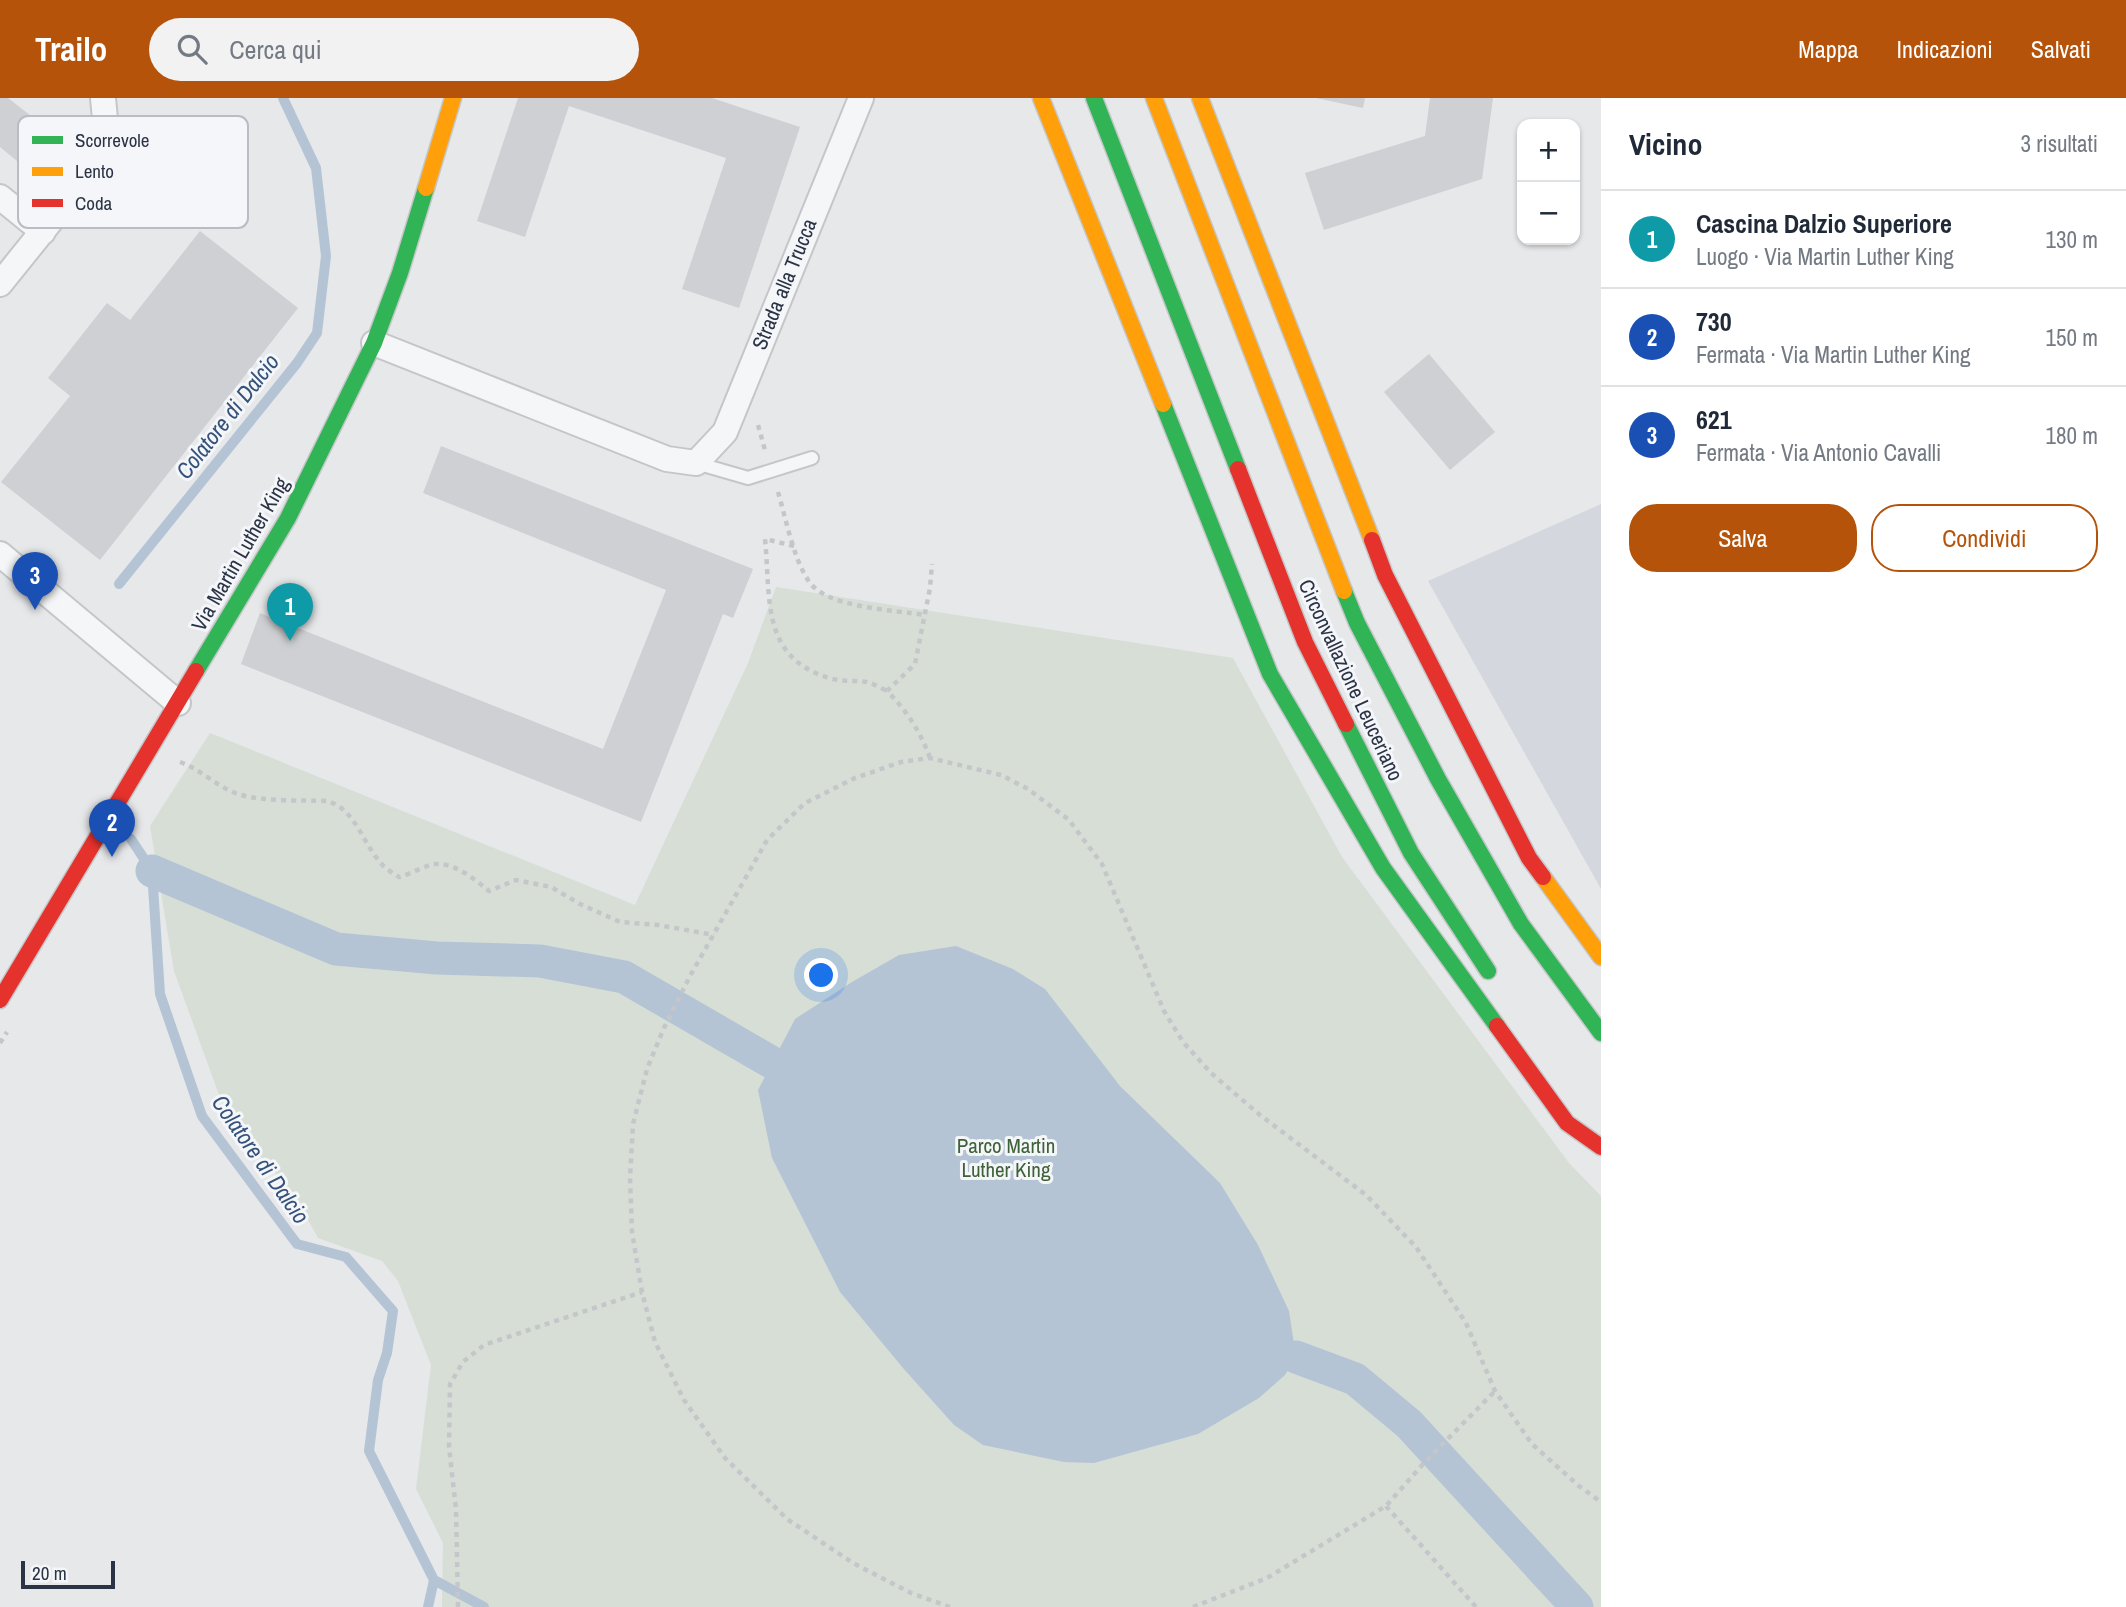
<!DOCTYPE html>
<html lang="it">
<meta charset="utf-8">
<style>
:root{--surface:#fff;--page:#f2f2f3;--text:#1f2937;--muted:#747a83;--line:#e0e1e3;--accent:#b45309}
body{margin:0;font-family:"Archivo Narrow",sans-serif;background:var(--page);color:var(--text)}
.controls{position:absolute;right:21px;top:21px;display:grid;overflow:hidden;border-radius:14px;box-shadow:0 2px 5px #0004}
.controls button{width:63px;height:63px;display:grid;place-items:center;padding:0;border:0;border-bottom:2px solid var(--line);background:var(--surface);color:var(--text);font:35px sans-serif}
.scale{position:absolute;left:21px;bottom:18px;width:94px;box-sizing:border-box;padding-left:7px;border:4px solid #2b3445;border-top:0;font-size:19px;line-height:24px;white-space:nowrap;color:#2b3445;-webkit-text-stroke:5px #f4f6f9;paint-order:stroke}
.you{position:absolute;left:822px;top:878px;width:24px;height:24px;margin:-18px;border:5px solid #fff;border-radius:50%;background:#1a73e8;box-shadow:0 0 0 10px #1a73e833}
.badge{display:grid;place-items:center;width:46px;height:46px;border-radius:50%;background:var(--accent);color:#fff;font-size:23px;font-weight:700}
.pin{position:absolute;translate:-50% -58px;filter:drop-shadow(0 2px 4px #0008)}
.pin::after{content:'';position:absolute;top:37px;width:24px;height:21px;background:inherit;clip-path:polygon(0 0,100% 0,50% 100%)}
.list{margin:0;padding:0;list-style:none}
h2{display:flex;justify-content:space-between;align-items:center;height:91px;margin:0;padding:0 28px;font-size:30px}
h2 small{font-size:23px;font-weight:400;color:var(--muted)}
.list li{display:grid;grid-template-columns:46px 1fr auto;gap:21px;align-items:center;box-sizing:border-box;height:98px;padding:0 28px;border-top:2px solid var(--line)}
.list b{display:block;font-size:26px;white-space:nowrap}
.list p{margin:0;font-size:23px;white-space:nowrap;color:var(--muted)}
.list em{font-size:23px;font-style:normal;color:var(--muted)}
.actions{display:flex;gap:14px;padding:21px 28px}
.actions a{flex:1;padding:16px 0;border:2px solid var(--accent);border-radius:28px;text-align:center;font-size:24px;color:var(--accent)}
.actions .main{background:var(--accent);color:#fff}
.icon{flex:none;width:38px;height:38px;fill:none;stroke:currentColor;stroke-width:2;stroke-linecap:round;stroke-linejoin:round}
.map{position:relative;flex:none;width:1601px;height:1509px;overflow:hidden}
header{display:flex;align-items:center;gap:42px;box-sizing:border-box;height:98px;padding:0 35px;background:var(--accent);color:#fff}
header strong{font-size:33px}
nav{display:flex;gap:38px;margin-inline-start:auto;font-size:24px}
.search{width:490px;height:63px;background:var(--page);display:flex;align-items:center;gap:18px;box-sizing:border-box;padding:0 24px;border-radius:38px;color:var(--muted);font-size:26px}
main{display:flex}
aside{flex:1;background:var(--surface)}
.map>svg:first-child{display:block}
</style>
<header>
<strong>Trailo</strong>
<div class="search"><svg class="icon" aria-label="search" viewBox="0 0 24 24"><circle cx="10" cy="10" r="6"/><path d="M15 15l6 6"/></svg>Cerca qui</div>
<nav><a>Mappa</a><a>Indicazioni</a><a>Salvati</a></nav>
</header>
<main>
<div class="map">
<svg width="1601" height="1509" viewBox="0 0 1601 1509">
<rect width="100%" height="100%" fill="#e6e8ea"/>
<path fill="#d4d7dd" d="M1601,406V791L1428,483Z"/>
<path fill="#d6ded6" d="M776,489L1233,560L1342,759L1569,1065L1601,1098V1509H442L443,1445L416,1391L431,1267L398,1183L382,1163L318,1140L301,1109L275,1074L230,1027L174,873L150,728L210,635L635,807L748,565Z"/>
<path fill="#b4c4d5" d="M956,848L1013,871L1045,891L1120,988L1220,1085L1258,1147L1289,1213L1296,1259L1285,1277L1259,1300L1198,1336L1094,1365L1064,1364L983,1347L954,1327L903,1270L840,1194L772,1060L758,992L795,921L852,884L899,857Z"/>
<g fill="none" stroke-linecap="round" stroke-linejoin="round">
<path stroke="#b4c4d5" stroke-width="10" d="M119,486L297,265L317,235L326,158L316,70L283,0
M131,741L152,773L160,896L202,1018L297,1146L346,1159L393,1213L387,1255L378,1282L369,1353L434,1482L428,1509
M434,1482L484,1509"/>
<path stroke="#b4c4d5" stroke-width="33" d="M152,773L336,851L437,860L540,863L624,879L771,964
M1296,1259L1355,1281L1409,1326L1577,1509"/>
</g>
<path fill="#ced0d3" d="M0,0H8L54,36L28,72L0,49Z
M518,0H712L800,29L739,210L682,191L726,60L569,8L525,139L477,123Z
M1316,0H1365L1363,10Z
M1430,0H1493L1482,81L1324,132L1305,75L1425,38Z
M200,133L298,210L100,462L1,384L70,298L48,280L107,205L130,222Z
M1429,256L1495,334L1450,372L1384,294Z
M441,348L753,471L733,520L723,516L641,724L241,566L260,515L603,651L666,492L423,395Z"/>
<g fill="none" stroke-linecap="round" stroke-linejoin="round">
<defs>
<path id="lane" d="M696,365L748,380L812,360"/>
<path id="street" d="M0,99L43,134
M0,186L108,52L103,0
M374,245L667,361L696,365L725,334L861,0
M0,456L178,605"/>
<path id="fast" d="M1094,0L1238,371
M1163,306L1270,576L1383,770L1497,928
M1344,493L1357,525L1438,681L1521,826L1601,935
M196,573L288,420L374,245L400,175L426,90
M1346,626L1411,755L1488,873"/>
<path id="slow" d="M1041,0L1163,306
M1154,0L1344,493
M1200,0L1372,442
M426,90L453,0
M1543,779L1601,859"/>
<path id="jam" d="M1238,371L1305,544L1346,626
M1372,442L1385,477L1529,760L1543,779
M0,902L196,573
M1497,928L1567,1025L1601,1049"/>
</defs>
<use href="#lane" stroke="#c4c6c8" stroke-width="16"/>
<use href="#street" stroke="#c4c6c8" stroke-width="28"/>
<use href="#fast" stroke="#c4c6c8" stroke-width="19"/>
<use href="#slow" stroke="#c4c6c8" stroke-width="19"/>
<use href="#jam" stroke="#c4c6c8" stroke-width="19"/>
<path stroke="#c5c6ca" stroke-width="4.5" stroke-dasharray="5 5" stroke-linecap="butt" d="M758,327L765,352
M778,394C786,421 793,459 808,482C824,510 895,512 925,517
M794,448L765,441C771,500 760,559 829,580C842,584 855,582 867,584C874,586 881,590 887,593
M930,660C920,633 907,613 887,593L915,566L930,490L932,466
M180,664C202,672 217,689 238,696C263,704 301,702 327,703C356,711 362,745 381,765C385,771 393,775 399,779C409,777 428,766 435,766C456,765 474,781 489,793L516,782L551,789L580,806L620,824L658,827L714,837
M0,945L7,934
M1386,1408L1476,1509
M458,1509L456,1411L449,1349L450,1286L463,1264L484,1247L642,1194
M950,1509L911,1495L853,1465L787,1421L725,1360L684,1302L655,1244L642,1194L632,1134L630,1079L633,1026L647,971L663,932L690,878L767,742L805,705L855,680L901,664L930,660L1001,677L1028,691L1069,722L1102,766L1164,913L1183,944L1211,975L1260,1017L1366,1097L1416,1149L1466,1225L1495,1293L1532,1346L1579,1388L1601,1404
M1193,1509L1267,1480L1386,1408L1423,1366L1495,1293"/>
<use href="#lane" stroke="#f5f6f7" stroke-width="12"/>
<use href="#street" stroke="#f5f6f7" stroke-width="24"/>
<use href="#fast" stroke="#30b455" stroke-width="16"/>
<use href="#slow" stroke="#ff9f0a" stroke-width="16"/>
<use href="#jam" stroke="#e5322d" stroke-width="16"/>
</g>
<g text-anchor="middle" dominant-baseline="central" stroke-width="6" stroke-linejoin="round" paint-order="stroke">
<g font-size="21" fill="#2b3445" stroke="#f4f6f9">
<text transform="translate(784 186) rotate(-68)">Strada alla Trucca</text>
<text transform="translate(240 456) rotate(-60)">Via Martin Luther King</text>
<text transform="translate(1351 582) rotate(65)">Circonvallazione Leuceriano</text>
</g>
<g font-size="21" fill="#3f6138" stroke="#f4f6f9">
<text x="1006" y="1047">Parco Martin<tspan x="1006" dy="24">Luther King</tspan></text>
</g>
<g font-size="23" font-style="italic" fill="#34527a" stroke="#f4f6f9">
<text transform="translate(227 318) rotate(-52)">Colatore di Dalcio</text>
<text transform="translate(261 1061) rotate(55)">Colatore di Dalcio</text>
</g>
</g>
<rect x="18" y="18" width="230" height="112" rx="10" fill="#f4f6f9" stroke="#b8bcc3" stroke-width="2"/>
<rect x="32" y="38" width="31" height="8" fill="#30b455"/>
<rect x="32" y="69" width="31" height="9" fill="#ff9f0a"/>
<rect x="32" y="101" width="31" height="8" fill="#e5322d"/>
<g font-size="19" fill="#2b3445">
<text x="75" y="49">Scorrevole</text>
<text x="75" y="80">Lento</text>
<text x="75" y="112">Coda</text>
</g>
</svg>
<div class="controls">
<button>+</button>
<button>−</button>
</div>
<div class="scale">20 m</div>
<div class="you"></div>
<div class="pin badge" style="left:290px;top:543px;background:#0f9aa8">1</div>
<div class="pin badge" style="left:112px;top:759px;background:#1a4fb4">2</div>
<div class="pin badge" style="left:35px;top:512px;background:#1a4fb4">3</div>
</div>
<aside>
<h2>Vicino<small>3 risultati</small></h2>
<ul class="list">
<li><span class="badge" style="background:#0f9aa8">1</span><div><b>Cascina Dalzio Superiore</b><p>Luogo · Via Martin Luther King</p></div><em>130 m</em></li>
<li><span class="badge" style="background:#1a4fb4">2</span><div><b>730</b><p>Fermata · Via Martin Luther King</p></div><em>150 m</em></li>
<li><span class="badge" style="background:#1a4fb4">3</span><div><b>621</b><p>Fermata · Via Antonio Cavalli</p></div><em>180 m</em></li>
</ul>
<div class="actions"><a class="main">Salva</a><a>Condividi</a></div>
</aside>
</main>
